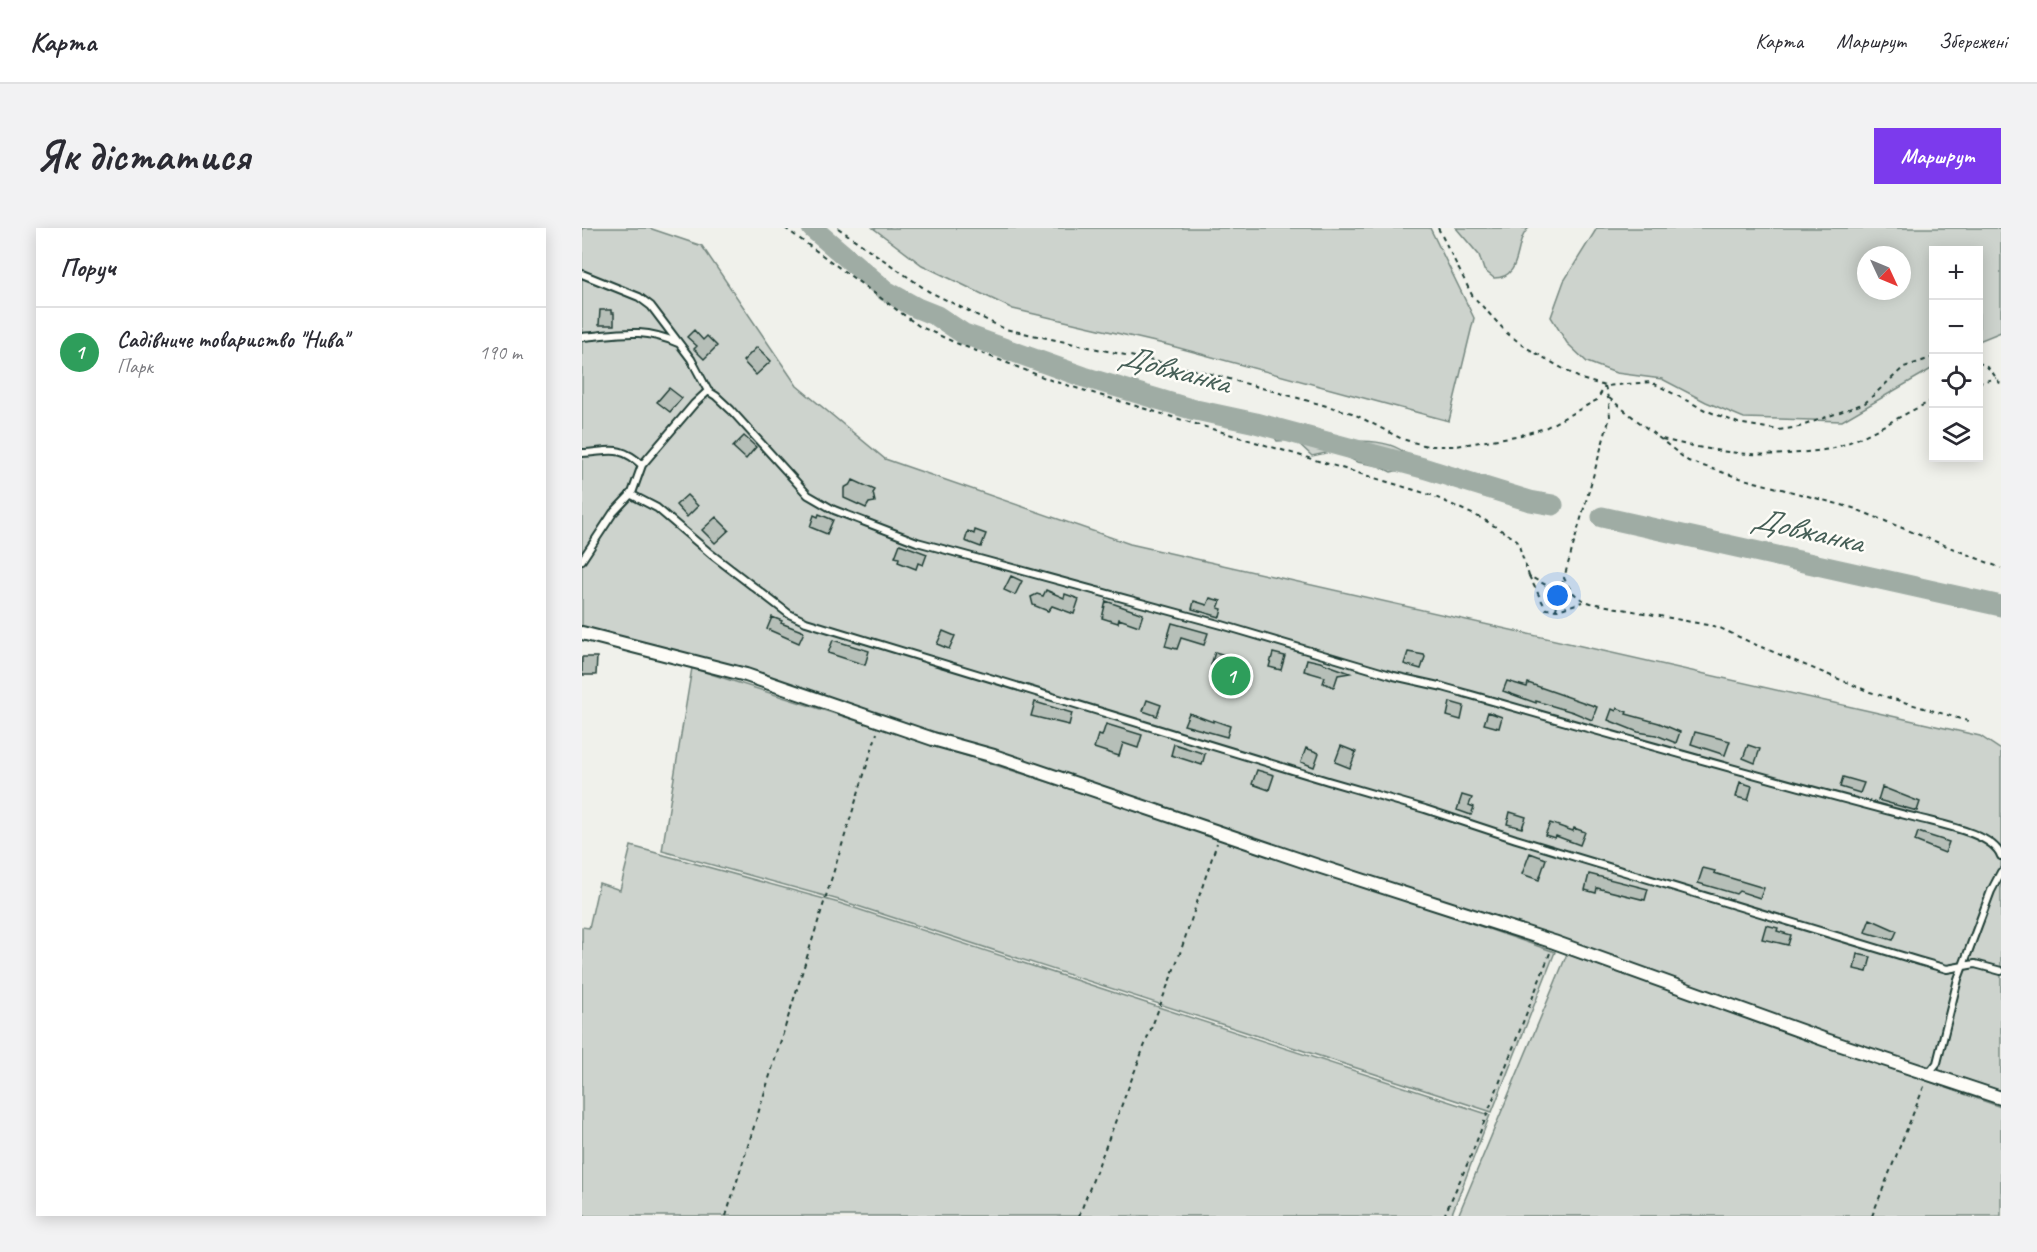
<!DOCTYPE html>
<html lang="uk">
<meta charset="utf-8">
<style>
:root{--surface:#fff;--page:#f2f2f3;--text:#2b2b33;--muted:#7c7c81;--line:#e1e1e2;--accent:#7c3aed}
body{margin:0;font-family:Caveat,sans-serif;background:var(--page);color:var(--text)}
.controls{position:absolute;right:18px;top:18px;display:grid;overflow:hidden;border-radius:0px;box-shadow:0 3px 15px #0003}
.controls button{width:54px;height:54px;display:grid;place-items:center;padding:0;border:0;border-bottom:2px solid var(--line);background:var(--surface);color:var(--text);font:30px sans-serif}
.compass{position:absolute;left:1275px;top:18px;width:54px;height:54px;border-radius:50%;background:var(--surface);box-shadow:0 3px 15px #0003;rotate:134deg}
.you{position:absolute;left:976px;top:368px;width:21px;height:21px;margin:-15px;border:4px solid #fff;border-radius:50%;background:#1a73e8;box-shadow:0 0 0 9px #1a73e833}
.badge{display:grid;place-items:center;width:39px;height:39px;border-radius:50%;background:var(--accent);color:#fff;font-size:20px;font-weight:700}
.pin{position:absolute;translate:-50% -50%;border:3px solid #fff;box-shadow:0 2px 6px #0006}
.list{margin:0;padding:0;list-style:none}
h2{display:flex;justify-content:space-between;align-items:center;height:78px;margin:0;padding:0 24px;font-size:26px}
h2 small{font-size:20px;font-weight:400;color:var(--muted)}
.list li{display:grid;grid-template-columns:39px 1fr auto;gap:18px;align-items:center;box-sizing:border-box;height:90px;padding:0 24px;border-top:2px solid var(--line)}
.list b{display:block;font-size:22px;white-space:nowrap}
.list p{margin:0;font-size:20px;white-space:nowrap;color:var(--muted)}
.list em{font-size:20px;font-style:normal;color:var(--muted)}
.icon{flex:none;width:33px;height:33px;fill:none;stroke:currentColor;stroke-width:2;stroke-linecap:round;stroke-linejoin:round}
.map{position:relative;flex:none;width:1419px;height:988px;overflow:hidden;border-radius:0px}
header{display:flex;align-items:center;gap:36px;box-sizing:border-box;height:84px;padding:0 30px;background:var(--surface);border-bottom:2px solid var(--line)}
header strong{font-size:28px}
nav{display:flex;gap:33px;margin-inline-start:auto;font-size:21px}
.intro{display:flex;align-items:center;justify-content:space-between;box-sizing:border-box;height:144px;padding:0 36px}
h1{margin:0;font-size:42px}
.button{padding:15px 27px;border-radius:0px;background:var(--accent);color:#fff;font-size:21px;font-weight:700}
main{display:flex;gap:36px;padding:0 36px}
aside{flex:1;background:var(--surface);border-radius:0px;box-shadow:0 3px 15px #0003}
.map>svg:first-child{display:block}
</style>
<header>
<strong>Карта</strong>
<nav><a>Карта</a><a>Маршрут</a><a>Збережені</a></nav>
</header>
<div class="intro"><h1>Як дістатися</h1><a class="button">Маршрут</a></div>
<main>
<aside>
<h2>Поруч<small></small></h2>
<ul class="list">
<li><span class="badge" style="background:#2e9e5b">1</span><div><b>Садівниче товариство &quot;Нива&quot;</b><p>Парк</p></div><em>190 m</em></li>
</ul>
</aside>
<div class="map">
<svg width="1419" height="988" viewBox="0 0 1419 988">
<rect width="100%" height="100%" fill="#f0f1eb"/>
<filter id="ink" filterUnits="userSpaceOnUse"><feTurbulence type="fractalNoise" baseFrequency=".0167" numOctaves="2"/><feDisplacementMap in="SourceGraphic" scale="12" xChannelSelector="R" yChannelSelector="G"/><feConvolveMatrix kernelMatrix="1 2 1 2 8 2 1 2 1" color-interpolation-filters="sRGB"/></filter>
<g filter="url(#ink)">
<path fill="#cdd3cd" stroke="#768880" stroke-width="1.5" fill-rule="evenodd" d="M0,0H67L120,18L215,158L303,231L548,316L1398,508L1419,522V868L742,634L0,399Z
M291,0H848L892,90L867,193L586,117L431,81L340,37Z
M874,0H947C931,13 942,50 912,50L902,42L897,27Z
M1015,0H1419V104L1397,113L1396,22H1352L1351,140L1260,193L1162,190L1124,174L1080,151L1034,145L1005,134L985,115L969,89L982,53ZM1284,27H1320V63H1284Z
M697,200L717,206C735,195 740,203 751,218C772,210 820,210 830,235L823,241L809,244L797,238L775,234L753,223L730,228L713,212L695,213L690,205Z
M110,440L669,619L973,724L910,884L257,672L80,623Z
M49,618L257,675L908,887L869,988H0V699L7,700L17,655L38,662Z
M985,726L1419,879V988H876Z"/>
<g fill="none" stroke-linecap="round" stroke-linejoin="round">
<path stroke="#9faca4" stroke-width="21" d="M230,0L304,63L335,80L355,88L382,106L502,149L609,181L674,195L841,240L948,273L971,277
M1020,289L1419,378"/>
</g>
<path fill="#b6bfb8" stroke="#1f3d34" stroke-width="1.5" d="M18,82H29V85H32V97H17Z
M112,102L121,112L125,108L135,118L122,131L112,121L115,118L105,109Z
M175,119L189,133L174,147L161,133Z
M87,160L100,170L88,184L75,174Z
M162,208L174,219L164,231L151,219Z
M271,252L293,262L291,265L293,274L287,275L284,280L262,270V260L269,256Z
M105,267L116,278L105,289L94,277Z
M237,286L251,292L245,306L228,299L232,287L236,289Z
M134,289L147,302L133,315L120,302Z
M393,302L404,306L399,319L383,313L386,303L392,306Z
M318,316L345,326L341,337L336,335L334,341L316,334L317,330L313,329Z
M429,348L440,353L433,367L422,362Z
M464,362L482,370L483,366L497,371L492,386L470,378L466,383L451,377L449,369L455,366L461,368Z
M628,370L639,373L636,380L640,381L638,389L610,381L612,373L625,377Z
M524,373L561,386L557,398L537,391L536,395L520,390Z
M190,389L200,393L199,395L222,404L217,415L185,401Z
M590,395L626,405L622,417L599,410L595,421L583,418Z
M361,403L373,408L367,421L355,416Z
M251,412L287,423L283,437L246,425Z
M633,424L650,429L645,442L629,437Z
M826,424L842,427L843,429L839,441L822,436Z
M691,425L703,428L699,442L687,439Z
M0,429H15L14,447H0Z
M725,431L738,434L768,445L756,447L752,459L741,455L743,449L722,443Z
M925,453L945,459L946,455L1015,479L1010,492L991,484L954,473V475L921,463Z
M565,472L579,477L575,488L561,483Z
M453,474L490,485L487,497L449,488Z
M868,474L882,478L879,492L865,488Z
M1035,480L1045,484L1044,486L1077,495L1098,504L1094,515L1074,507L1056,504L1026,492L1030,481L1034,483Z
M906,484L920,489L917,500L902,496Z
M607,485L631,494V492L648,498L645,509L602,497Z
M524,496L560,507L556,520L541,515L537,528L512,520L516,507L520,508Z
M1113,504L1148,513L1143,527L1109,516Z
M592,516L623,526L620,537L589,527Z
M1166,517L1178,521L1173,535L1161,530Z
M759,518L774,524L768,540L753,534Z
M724,520L737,525L732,539L719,534Z
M675,542L692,547L687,562L670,556Z
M1261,549L1282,555L1278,565L1258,559Z
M1158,554L1170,558L1166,572L1154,569Z
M1300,559L1338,574L1335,583L1296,572Z
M880,567L890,570L887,577L892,579L889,587L875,582Z
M928,584L944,589L940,600L925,596Z
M968,595L991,603L992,600L1003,604L998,617L974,608L973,610L963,607Z
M1336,604L1367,614L1363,625L1333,613Z
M948,625L964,631L957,652L940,646Z
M1121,640L1133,643L1132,645L1182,660L1178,670L1157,663L1154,666L1116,655Z
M1007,646L1066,661L1063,672L1015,660L1014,665L1003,662Z
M1288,691L1315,703L1311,712L1283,704Z
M1184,697L1196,700L1195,703L1209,707L1206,717L1180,711Z
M1275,726L1289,729L1285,744L1272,741Z"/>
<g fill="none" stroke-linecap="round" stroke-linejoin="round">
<defs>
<path id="lane" d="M0,46L57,69L69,78L109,131L126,163L134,168L149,182L226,267L252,282L335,314L640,397L812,448L861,459C1019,504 1176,549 1335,590C1357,596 1411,605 1419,628
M0,109C38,106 59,99 96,115
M0,225C28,224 37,216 60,237
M48,266L75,280L129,326L207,386L224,394L746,553L843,581L934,611L1337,733L1365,741L1393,736L1419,743
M0,332L31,285L50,265L60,237L112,176L126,163
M1347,845L1355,835L1376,751L1409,663L1419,644"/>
<path id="street" d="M0,405L164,447L351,511L412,528L733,637L972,714L1244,812L1419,870"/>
</defs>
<use href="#lane" stroke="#1f3d34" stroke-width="10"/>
<use href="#street" stroke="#1f3d34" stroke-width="16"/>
<path stroke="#1f3d34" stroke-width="2" stroke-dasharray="4.5 4.5" stroke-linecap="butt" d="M203,0L337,98L374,115L471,153L849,267L901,291L935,312L947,348L977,364L982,350
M256,0L346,63L423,101L622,144L770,185L820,211L845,218H874L939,207L963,200L1015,172L1023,158
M856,0L890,67L926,106L945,120L999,151L1023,158L1069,154L1123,182L1156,195L1197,202L1217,199L1283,175L1322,139L1352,129
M1396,134L1408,141L1419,157
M1396,155L1414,150
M1023,158L1027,174L1028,189L982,350C988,363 995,371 1009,375L1136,399L1172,416L1288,464L1389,494
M1027,170L1106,233L1158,250L1271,280L1419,340
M1080,211C1128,223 1175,231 1225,224C1234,223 1244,222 1252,220C1288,208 1318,187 1352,172
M947,348L964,381L976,382L1000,374
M974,382L977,364
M144,988L295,505
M497,988L597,728L635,615
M862,988L888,930L968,725
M1290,988L1343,856"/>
<use href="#lane" stroke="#fdfcf7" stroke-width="6"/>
<use href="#street" stroke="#fdfcf7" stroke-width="12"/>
</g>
</g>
<g text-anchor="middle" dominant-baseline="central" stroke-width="5" stroke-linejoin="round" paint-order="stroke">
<g font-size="32" font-style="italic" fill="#455e56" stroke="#fdfcf7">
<text transform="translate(593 141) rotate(15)">Довжанка</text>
<text transform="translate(1226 302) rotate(13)">Довжанка</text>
</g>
</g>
</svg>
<div class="controls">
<button>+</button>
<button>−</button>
<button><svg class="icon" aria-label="locate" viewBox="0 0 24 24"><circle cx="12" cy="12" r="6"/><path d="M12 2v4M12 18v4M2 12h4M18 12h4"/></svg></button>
<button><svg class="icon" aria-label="layers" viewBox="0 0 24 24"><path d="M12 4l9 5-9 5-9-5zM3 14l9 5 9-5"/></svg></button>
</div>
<svg class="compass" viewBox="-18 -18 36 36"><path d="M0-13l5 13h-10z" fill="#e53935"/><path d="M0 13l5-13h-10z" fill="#7c7c81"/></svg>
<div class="you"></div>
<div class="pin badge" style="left:649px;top:448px;background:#2e9e5b">1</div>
</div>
</main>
